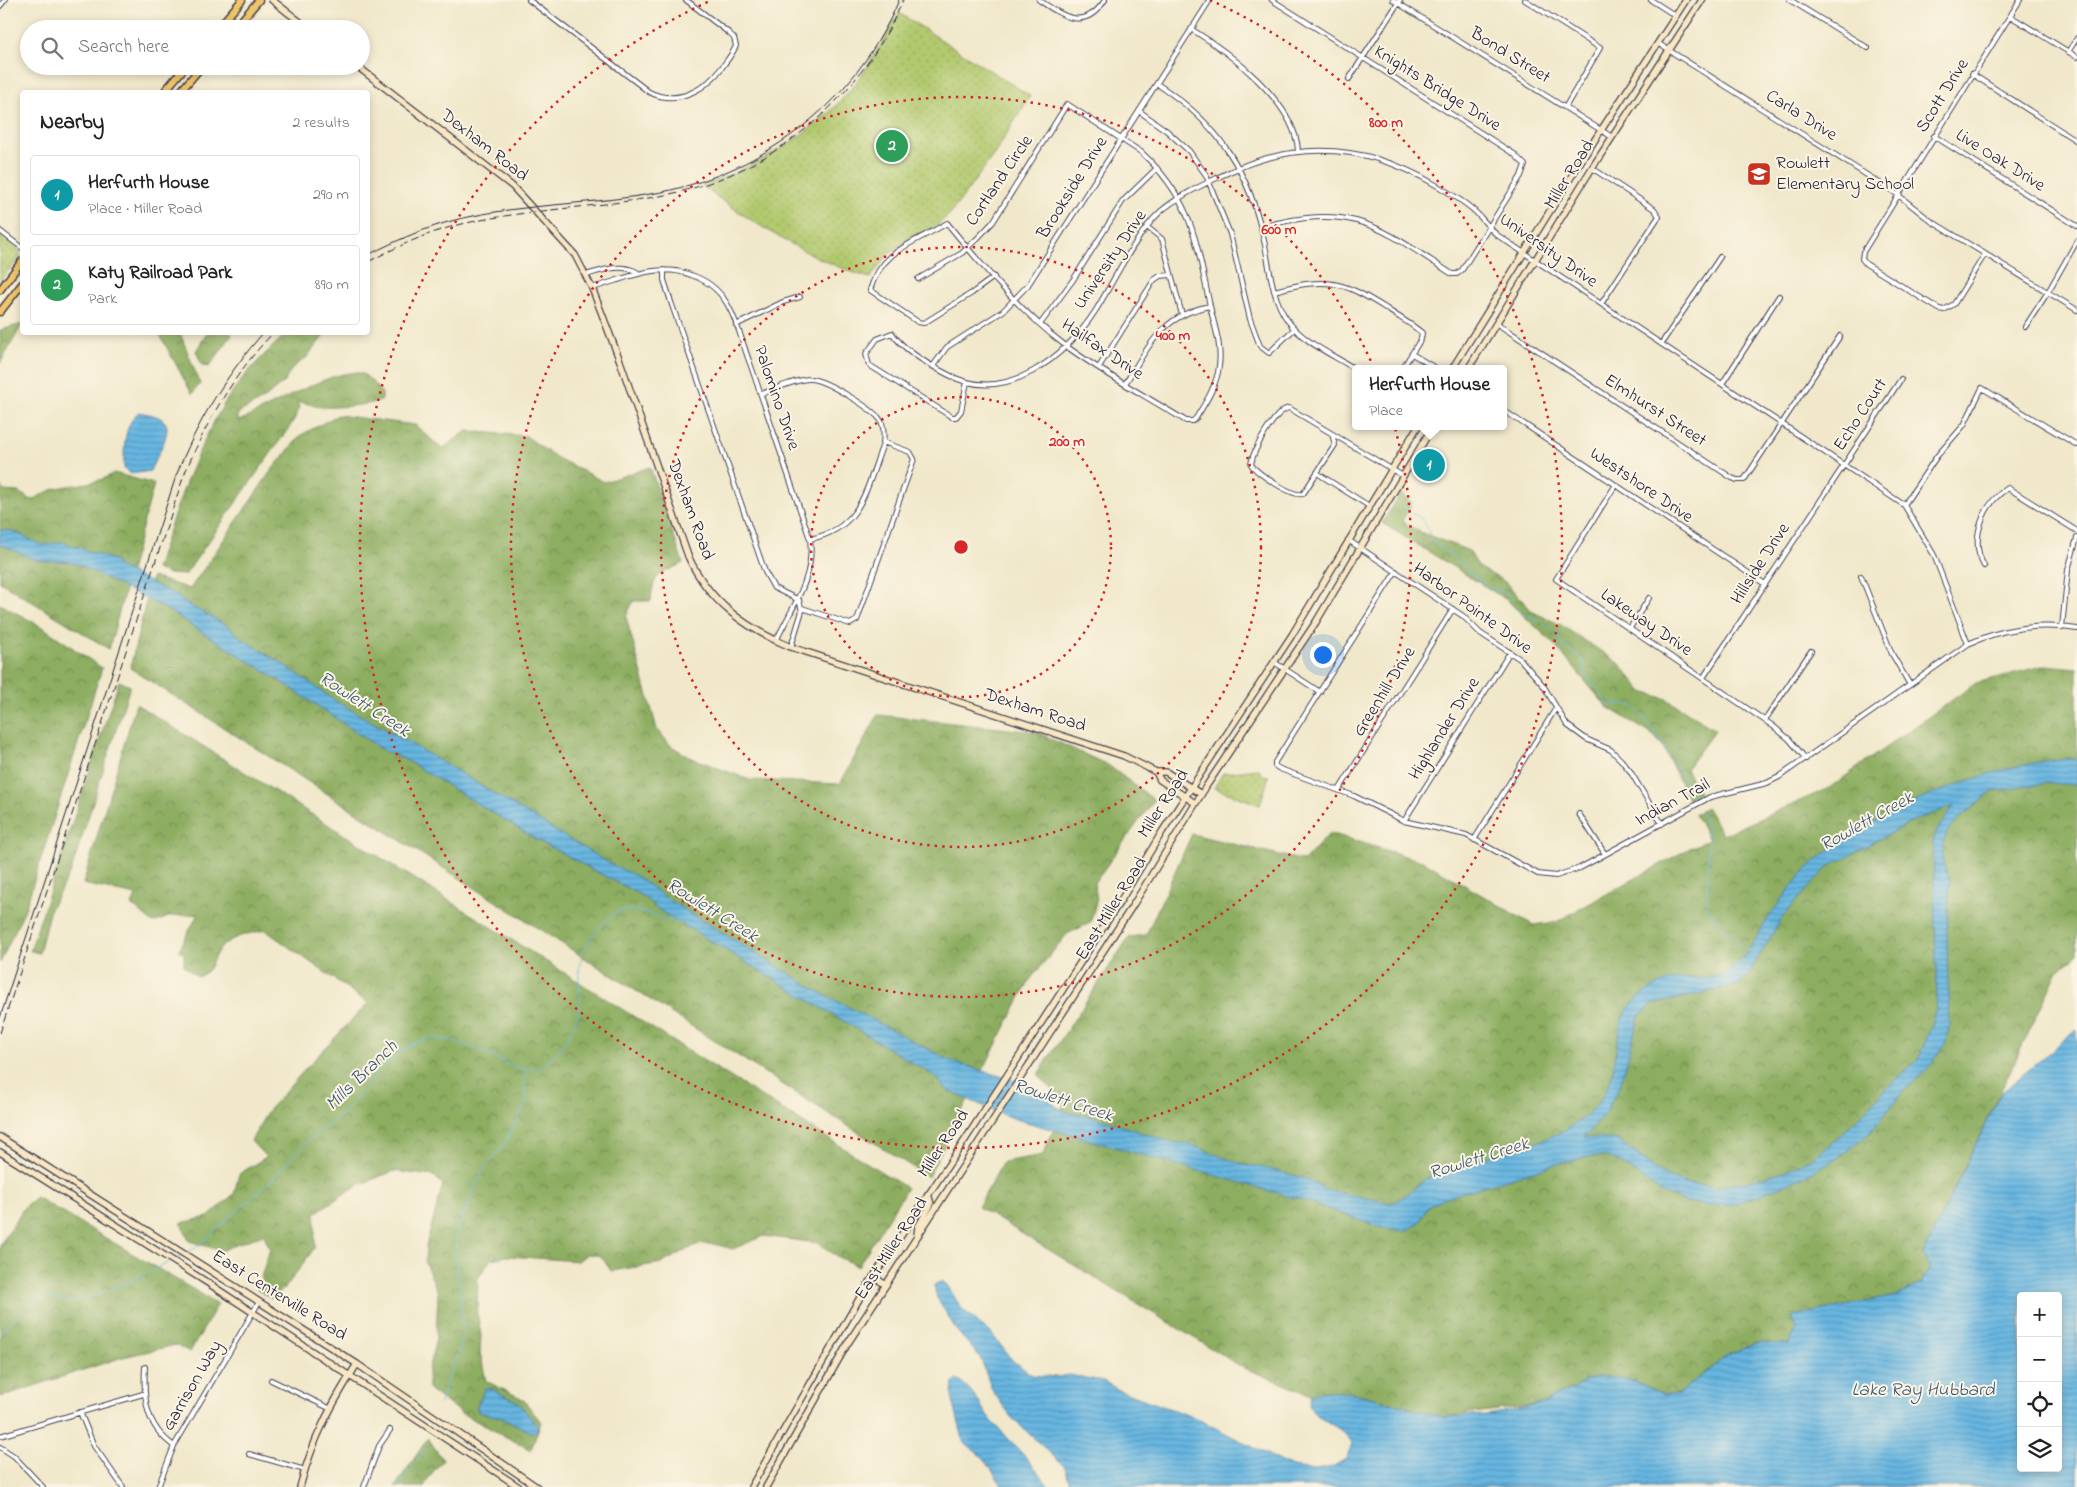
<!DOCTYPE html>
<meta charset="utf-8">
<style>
:root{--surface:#fff;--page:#f6f6f6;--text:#222;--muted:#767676;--line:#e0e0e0;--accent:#ea580c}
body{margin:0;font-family:"Indie Flower",sans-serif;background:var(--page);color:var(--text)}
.controls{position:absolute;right:15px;bottom:15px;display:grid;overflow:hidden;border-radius:5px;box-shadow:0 2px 8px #0003}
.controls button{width:45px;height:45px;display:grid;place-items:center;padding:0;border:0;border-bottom:1px solid var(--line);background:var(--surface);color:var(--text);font:25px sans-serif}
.you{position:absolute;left:1322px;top:654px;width:18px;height:18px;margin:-12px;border:4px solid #fff;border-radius:50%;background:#1a73e8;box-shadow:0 0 0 8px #1a73e833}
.badge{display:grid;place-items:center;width:32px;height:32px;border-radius:50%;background:var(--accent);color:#fff;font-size:16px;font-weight:700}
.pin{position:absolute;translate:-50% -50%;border:2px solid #fff;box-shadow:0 1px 5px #0006}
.popup{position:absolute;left:1352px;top:365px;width:155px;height:65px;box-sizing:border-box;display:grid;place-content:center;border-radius:5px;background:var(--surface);filter:drop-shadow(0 1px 4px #0005);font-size:16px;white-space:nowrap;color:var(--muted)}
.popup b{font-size:19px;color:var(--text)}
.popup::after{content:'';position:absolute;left:50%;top:100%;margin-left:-10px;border:10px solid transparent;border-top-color:var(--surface)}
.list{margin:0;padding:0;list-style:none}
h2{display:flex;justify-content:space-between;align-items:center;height:65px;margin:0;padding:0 20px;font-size:21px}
h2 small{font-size:16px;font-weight:400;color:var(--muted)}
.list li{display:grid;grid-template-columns:32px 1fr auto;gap:15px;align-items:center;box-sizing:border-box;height:80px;margin:0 10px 10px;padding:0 10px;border:1px solid var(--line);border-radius:5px}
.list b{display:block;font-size:19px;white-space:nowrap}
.list p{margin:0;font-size:16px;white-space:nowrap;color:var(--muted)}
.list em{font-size:16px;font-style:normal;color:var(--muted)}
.icon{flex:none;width:28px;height:28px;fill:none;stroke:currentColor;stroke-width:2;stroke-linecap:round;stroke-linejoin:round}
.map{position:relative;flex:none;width:2077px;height:1487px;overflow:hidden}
.search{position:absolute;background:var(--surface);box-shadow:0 2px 8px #0003;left:20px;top:20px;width:350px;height:55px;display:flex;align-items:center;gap:12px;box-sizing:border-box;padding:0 18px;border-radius:28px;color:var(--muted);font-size:19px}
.panel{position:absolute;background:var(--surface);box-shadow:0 2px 8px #0003;left:20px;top:90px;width:350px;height:245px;border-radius:5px}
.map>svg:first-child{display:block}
</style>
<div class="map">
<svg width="2077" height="1487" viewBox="0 0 2077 1487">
<defs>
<pattern id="grass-dots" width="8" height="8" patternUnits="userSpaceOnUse" patternTransform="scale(1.25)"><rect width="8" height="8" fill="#b2c96e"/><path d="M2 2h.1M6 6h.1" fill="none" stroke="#99ac60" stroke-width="1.8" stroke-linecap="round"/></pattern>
<pattern id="forest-crowns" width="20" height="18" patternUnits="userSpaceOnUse" patternTransform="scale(1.25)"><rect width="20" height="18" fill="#8dad61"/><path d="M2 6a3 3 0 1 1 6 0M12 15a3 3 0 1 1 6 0" fill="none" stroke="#738c51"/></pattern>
<pattern id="water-rules" width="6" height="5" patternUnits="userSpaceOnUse" patternTransform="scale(1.25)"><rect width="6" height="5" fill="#67b6e1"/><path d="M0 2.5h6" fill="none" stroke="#5494b8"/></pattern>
</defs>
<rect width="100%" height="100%" fill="#fcf5e5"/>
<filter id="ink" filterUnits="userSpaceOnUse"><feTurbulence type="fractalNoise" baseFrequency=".02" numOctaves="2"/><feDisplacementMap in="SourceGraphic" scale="10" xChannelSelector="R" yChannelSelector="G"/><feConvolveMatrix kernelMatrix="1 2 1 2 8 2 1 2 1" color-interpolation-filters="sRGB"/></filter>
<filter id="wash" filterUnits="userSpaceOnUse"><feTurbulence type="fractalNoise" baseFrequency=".0096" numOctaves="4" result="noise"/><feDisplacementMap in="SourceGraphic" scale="20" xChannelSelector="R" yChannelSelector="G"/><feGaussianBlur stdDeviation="1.12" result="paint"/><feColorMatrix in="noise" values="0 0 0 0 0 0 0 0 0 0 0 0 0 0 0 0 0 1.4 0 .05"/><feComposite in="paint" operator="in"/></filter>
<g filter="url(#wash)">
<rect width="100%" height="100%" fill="#f1e8cb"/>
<path fill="url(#grass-dots)" stroke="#6a7654" d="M899,13L1030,96L995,153L951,213L926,235L904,243L889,253L870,278C810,260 753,223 702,186C759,166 817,132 855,84C872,61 886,37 899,13Z
M0,235L18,249L21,256L0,281Z
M1259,769L1262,775L1269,776L1260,805L1214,788L1223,773Z"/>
<path fill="url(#forest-crowns)" stroke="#58684e" d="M22,324V325L0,364V330Z
M159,333H180L200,384L192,394Z
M207,333H231L232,335L209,367L202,365L196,351Z
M287,333H326L306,358L292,368L285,381L265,398L238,413V421C263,413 344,359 366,376C372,380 377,388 382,393V400C371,405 334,408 322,407C313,407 307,402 298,402L299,409L293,422L185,575L169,574L156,569C175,512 193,455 224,404C241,377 264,354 287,333Z
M338,415L415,425L442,449L467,431L526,436L552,455L604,482L650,467L683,563C660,575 653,572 651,601H633L626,617L657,729L670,745L689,757L750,780L840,784L878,715L1036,732L1108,765L1154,800L1094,883L1097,899L1090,923L1067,934L1029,981L928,1177L130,668L152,577L190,589L271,471L301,435Z
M114,473L154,484L109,649L0,582V485L4,491L18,492L32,500C40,496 49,490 58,488C78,483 96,485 114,473Z
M1401,493L1412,503L1402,521L1420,532L1469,551L1479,567L1505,582L1533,612L1561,625L1619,663L1643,692L1667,699L1715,730L1686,769L1700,795L1689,801L1663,746L1653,735L1607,707L1552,642L1507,600L1382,523Z
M0,604L44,628L102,668L25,909L0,963Z
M2046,665L2077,668V955L2058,971L1923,1254L1930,1267L1921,1284L1897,1296L1792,1316L1796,1330L1789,1344L1755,1343L1724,1358L1678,1394L1665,1395L1634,1381H1585L1573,1390L1559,1394L1543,1404L1443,1417L1354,1393L1325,1391L1311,1395L1242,1367L978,1207L1003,1162L1043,1155L1064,1104L1038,1074L1129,937L1146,935L1192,834L1304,861L1330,833L1425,862L1533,925L1556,922L1690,848L1709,840L1695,814L1707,808L1723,835L1829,788L1976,683Z
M119,681L130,686L71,871L50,909L39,953L30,951Z
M136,704L907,1188L858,1266L838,1257L818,1243L763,1236L733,1249L714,1244L696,1245L662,1263L611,1271L601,1256L587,1254L578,1261L507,1256L491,1259L478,1278L477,1312L481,1335L480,1352L486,1381L523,1399L541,1422L531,1450L461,1413L428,1389V1371L436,1339L438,1292L425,1263L426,1245L443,1185L434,1176L394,1171L356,1186L315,1213V1247L286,1287L272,1299L257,1290L270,1249L264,1235L236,1244L222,1251L189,1241L181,1223L208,1217L234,1194L239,1174L266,1157L251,1141L267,1112L310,1064L368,1003L265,930C248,934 230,936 219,950C209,963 214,969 198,977L184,966V955L179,950L198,914L171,916L153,923L132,905L136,895L83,884Z
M36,1197L218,1304L190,1352L176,1345L123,1357L0,1397V1245L25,1206Z
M428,1438L443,1460L428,1478L424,1487H395Z"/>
<path fill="url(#water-rules)" stroke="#446c8e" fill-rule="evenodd" d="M139,412C147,414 160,415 165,422C173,432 154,461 150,471L131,474L124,468C124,451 123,424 139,412Z
M0,530L12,531L42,545L62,542L114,560L117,566L178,596L183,602L228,626L241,638L283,664L334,700L442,762L607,862L636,876L672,902L816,990L951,1061L1033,1086L1057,1107L1069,1113L1094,1117L1171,1142L1189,1144L1243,1165L1256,1166L1301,1177L1314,1182L1326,1190L1390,1203C1406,1199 1418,1182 1433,1175C1489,1149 1579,1149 1608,1086C1620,1060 1612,1021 1636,1000C1648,989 1662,981 1679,979C1698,977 1717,982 1733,968C1746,957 1755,940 1764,925C1776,907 1788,890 1803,873C1852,819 2005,756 2077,759V785L2046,783L1992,792L1957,820L1947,833L1943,844V863L1950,881L1947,932L1949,1027L1945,1044L1929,1068L1902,1093L1870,1133L1838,1158L1797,1180L1732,1205L1705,1206L1683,1201L1662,1193L1621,1163L1608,1157L1593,1156L1560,1163L1444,1198L1428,1207L1418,1224L1405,1231L1379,1227L1305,1201L1012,1118L948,1091L936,1077L659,910L644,897L537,840L406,760L381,749L288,686L164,608L77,564C64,559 51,563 37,560C25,557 13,548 0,545ZM1954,806L1938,829L1933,841L1937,1001L1932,1025L1918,1060L1899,1076L1840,1136L1815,1156L1788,1170L1751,1181L1716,1187L1684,1183L1663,1175L1618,1140L1584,1137L1606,1113L1621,1083L1639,1016L1654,1004L1736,986L1747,977L1783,916L1828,867L1915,820Z
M2077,1029V1487H1071L1065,1467L1011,1417L992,1390L980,1357L957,1331L937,1298L934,1285L942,1281L947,1285L962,1309L991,1333L1012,1360L1032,1375L1058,1377L1069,1375L1103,1381L1121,1391L1196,1418L1292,1467L1315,1470L1332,1467L1346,1459L1352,1444C1340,1421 1321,1427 1309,1404L1311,1395L1325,1391L1354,1393L1443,1417L1488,1415L1543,1404L1559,1394L1573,1390L1585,1381L1599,1376L1634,1381L1665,1395L1678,1394L1724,1358L1756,1343L1789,1344L1796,1330L1792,1316L1897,1296L1921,1284L1930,1267L1923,1254L2000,1094ZM2021,1296H2058V1468H2021Z
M957,1380C973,1387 980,1407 991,1420C1011,1442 1032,1462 1049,1487H1003L984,1458L964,1443L952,1397L953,1382Z
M485,1388H489L518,1402L538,1427L537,1432H531L500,1417L478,1412L477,1407Z"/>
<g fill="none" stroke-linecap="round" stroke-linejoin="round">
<path stroke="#67b6e1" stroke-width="1" d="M1400,505L1423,520L1434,543L1463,563L1470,573L1487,587L1507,593L1523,613L1546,624L1557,634L1562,645L1583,660L1584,672L1610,706C1617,703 1625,703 1632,706C1644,712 1689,784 1694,797
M1702,812L1709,838L1707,907L1728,933L1748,951
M186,1253C199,1247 210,1235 221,1225C239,1209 258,1194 275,1177C283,1169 288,1159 296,1151C313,1135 333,1124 349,1107C369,1086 387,1058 413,1044C458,1020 516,1084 540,1067C559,1055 578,1027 580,1004C581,993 578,981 579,970C580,950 603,914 624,910C640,907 665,922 683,923
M175,1259L182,1255
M0,1334C17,1314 27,1297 55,1299C66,1300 74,1303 85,1299C114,1289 142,1276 169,1262
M440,1404L448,1378L459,1356L463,1327L455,1251L458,1228L481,1174L506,1141L526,1102L524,1072
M398,1487L426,1447"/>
</g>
</g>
<g filter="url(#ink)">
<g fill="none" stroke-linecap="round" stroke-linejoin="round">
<defs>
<path id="street" d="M529,0L649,92C677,106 706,90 723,66C728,59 733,53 736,46L734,38L729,33L686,0
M1039,0C1063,16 1084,32 1105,0
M1393,0L1612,137
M1525,0L1600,48L1566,106
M1651,0L1676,16
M1790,0L1868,48
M0,6L5,0
M2010,16L2077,57
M1191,29C1229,52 1296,103 1298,151
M1659,44L1897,194L1931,221L2077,310
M2068,52L2077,38
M1972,74L2077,141
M1349,79L1400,0
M1157,84C1220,124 1250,173 1265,245C1270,270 1272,299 1288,321C1303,342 1333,355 1355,369
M1139,111L1167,131L1189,151L1206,175L1230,234L1250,319L1260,346L1269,353L1294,329
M1934,136L2077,226
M1592,168L1654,209L1659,216L1601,304
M1147,227L1162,239L1182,315
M1261,227C1353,202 1378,226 1452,274H1457L1462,270L1521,176L1525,165L1514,154L1272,0
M0,231L22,248
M1985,254L1954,304L1944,310L1939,309L1866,264L1862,259L1863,252L2020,0
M664,270V280L672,305L765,572L774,588L799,600
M586,275C603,270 621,263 637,272
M918,279L962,253C973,243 983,233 993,222L1067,104L1141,152C1193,200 1196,241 1210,306C1214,325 1222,345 1219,366C1217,385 1206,402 1196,418L1193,421H1186C1146,396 1104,374 1066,346C1021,312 982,266 947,223C915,243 882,249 870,290L918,322L924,323L972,293L994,277
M592,288C625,279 657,262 691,275C706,280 718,289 726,302C738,321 743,346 751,366C771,423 790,481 810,539C815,578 792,607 776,641
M1274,291C1328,277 1341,280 1387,309C1398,317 1412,324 1422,333L1421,339L1402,369
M1041,323L1073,280L1123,201L1157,168
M1496,323L1732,478L1737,480H1744L1840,336
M736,325L783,302L800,297
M2025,327L2048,292L2077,241
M1661,344L1720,257
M1412,354L1437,369
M933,366L947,347L1003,311L1028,285L1210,0
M1099,367L1154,280L1160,276L1171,275
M967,382L961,411L956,417H952L869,365L866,354L877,339L892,333C904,351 929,365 949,375C1006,405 1066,357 1096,310C1113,282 1137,233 1160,212C1178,196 1203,185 1225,174C1297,139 1367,144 1436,185C1448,192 1460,199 1471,208C1481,216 1487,226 1497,235L1904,505L1934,555L1968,644
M1125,384C1149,346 1162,315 1210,306
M1722,384L1779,296
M761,394C776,389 793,380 809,379C823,378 869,407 879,418C885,425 884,436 883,444C866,488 862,529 810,539
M1503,410L1765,584
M1332,434L1335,445L1303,494C1293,497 1256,473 1251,464C1253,451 1275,410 1289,408L1403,476
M1317,473L1369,506
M1615,486L1556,579L1773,726L1789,739L1806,759
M1904,505L1937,456L1964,425L1982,388L2077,445
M1348,540L1463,616L1480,633L1520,659L1543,685L1567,725L1586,739L1611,750L1621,760L1630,771L1662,824
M1984,566C1969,540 1983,503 2008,488L2077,531
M1396,571L1275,762V766L1280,769L1354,796L1404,821L1466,835L1538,874L1556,876L1580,868L1710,797L1767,783L1779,777L1968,644C2004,628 2038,623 2077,629
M1861,576L1892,654L1910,685
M802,608L850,624L857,620L914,459L910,452L883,442
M2062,627L2068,570L2077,538
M1630,628L1649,598
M791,647L802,611L799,600
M1274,662L1320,692
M1703,678L1901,379
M1765,720L1811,651
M1339,790L1453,609
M1579,814L1605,854
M1404,821L1510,652
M1474,840L1556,708
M145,1367C143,1400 146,1426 174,1446
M271,1380L329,1408
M80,1412L94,1446L123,1487
M0,1436L143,1394
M0,1447L14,1456L43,1487
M249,1454L305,1470
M158,1487L174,1446L259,1302
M364,1487L379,1446L390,1430"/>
<path id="secondary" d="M272,0L309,29
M357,66L512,186L575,255L592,288L620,361L688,556C709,602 745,628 791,647L1124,756L1156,772H1166L1201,794
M1452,369L1581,161L1686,0
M1468,369L1592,168L1702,0
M1156,772L1160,780L1195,803
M0,1137L357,1364L537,1487
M0,1152L208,1283L519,1487
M917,1235L918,1227L931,1204L928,1194
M874,1277L886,1285
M300,1487C313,1438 330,1407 357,1364
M751,1487L862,1294L965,1140L1121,900L1162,832L1292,635L1418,426
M766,1487L848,1343L1133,905L1207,785L1316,622L1433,426"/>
<path id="primary" d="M217,29L242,0
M234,29L259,0
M164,92L186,66
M180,92L202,66
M0,290L22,261
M0,312L22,284"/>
</defs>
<use href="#street" stroke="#414051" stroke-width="6"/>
<use href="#secondary" stroke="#414051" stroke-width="8"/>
<use href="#primary" stroke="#414051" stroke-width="9"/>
<use href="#street" stroke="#fff" stroke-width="4"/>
<use href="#secondary" stroke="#f9e7c3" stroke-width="5.5"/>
<use href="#primary" stroke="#f0c469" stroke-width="6"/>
<path stroke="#22223b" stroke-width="1" d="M368,255C397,240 427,227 459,219C525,203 595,205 662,192C767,170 857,100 899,0
M0,1018L176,476C197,422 226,375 264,332"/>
<path stroke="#22223b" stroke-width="1" stroke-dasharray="8 4" stroke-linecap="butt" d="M368,262C398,246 429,232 462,224C527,209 595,208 660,196C769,176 860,101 903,0
M0,1033L184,475C206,423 234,373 274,332"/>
</g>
</g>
<g fill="none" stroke="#d62828" stroke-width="2.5" stroke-dasharray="2.5 5">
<circle cx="961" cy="547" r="150"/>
<circle cx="961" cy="547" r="300"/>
<circle cx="961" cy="547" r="450"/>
<path d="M1210 0A601 601 0 1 1 712 0"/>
</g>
<defs>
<symbol id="school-square" viewBox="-11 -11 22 22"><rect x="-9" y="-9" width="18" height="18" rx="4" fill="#c8321e" stroke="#fcf5e5"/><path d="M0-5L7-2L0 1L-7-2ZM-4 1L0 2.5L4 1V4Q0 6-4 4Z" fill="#fff"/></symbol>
</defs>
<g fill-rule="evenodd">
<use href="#school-square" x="1745" y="160" width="28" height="28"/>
</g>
<g text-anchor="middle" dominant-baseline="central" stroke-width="4" stroke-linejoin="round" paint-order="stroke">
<g font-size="18" fill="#22223b" stroke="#fcf5e5">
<text transform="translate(1510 56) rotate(32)">Bond Street</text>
<text transform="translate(1437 89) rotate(32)">Knights Bridge Drive</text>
<text transform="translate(1943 96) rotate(-58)">Scott Drive</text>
<text transform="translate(1801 116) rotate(32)">Carla Drive</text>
<text transform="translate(484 146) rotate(38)">Dexham Road</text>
<text transform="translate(2000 161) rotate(32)">Live Oak Drive</text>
<text transform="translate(1570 175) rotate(-58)">Miller Road</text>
<text transform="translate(1000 181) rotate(-56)">Cortland Circle</text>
<text transform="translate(1073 188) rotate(-58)">Brookside Drive</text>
<text transform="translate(1548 251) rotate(35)">University Drive</text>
<text transform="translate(1111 260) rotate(-56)">University Drive</text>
<text transform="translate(1102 350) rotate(34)">Hailfax Drive</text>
<text transform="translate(776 398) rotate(71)">Palomino Drive</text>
<text transform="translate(1655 411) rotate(33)">Elmhurst Street</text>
<text transform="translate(1861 415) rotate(-57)">Echo Court</text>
<text transform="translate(1641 486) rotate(34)">Westshore Drive</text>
<text transform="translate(690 510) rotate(70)">Dexham Road</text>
<text transform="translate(1761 564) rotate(-57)">Hillside Drive</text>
<text transform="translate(1472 609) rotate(36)">Harbor Pointe Drive</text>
<text transform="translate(1646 623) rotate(34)">Lakeway Drive</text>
<text transform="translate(1385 692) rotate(-58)">Greenhill Drive</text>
<text transform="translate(1035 711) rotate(18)">Dexham Road</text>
<text transform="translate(1445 729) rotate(-58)">Highlander Drive</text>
<text transform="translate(1673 803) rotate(-28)">Indian Trail</text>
<text transform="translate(1164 804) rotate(-57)">Miller Road</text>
<text transform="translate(1112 909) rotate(-58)">East Miller Road</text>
<text transform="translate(944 1144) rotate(-56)">Miller Road</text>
<text transform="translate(892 1249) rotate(-57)">East Miller Road</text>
<text transform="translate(279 1296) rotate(32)">East Centerville Road</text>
<text transform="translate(193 1386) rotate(-60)">Garrison Way</text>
</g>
<g font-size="18" fill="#22223b" stroke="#fcf5e5" text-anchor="start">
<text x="1776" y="164">Rowlett<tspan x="1776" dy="21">Elementary School</tspan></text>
</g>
<g font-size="19" font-style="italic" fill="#3a5675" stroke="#fcf5e5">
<text transform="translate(364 705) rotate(33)">Rowlett Creek</text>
<text transform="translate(1867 822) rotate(-29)">Rowlett Creek</text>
<text transform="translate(712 911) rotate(32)">Rowlett Creek</text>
<text transform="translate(362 1076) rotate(-44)">Mills Branch</text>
<text transform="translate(1063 1101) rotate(18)">Rowlett Creek</text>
<text transform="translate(1479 1159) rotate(-17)">Rowlett Creek</text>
<text x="1923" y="1390">Lake Ray Hubbard</text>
</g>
</g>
<circle cx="961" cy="547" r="8" fill="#d62828" stroke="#fcf5e5" stroke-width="2.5"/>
<g font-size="15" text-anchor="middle" font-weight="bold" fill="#d62828" stroke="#fcf5e5" stroke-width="4" stroke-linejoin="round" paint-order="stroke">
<text x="1386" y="127">800 m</text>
<text x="1279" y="234">600 m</text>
<text x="1173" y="340">400 m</text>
<text x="1067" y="446">200 m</text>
</g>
</svg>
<div class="controls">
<button>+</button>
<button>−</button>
<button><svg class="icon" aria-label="locate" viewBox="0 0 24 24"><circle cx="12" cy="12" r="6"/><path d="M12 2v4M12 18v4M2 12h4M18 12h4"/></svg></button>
<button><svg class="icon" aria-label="layers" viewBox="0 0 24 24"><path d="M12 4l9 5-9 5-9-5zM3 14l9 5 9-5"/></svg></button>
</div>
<div class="you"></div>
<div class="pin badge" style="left:1429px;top:465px;background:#0f9aa8">1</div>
<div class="popup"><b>Herfurth House</b>Place</div>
<div class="pin badge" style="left:892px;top:146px;background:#2e9e5b">2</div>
<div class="search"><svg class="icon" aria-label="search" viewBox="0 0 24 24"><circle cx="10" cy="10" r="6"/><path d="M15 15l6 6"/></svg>Search here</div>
<section class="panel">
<h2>Nearby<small>2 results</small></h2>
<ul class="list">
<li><span class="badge" style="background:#0f9aa8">1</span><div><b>Herfurth House</b><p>Place · Miller Road</p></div><em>290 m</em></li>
<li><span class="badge" style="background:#2e9e5b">2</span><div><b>Katy Railroad Park</b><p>Park</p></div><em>890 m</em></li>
</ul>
</section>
</div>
